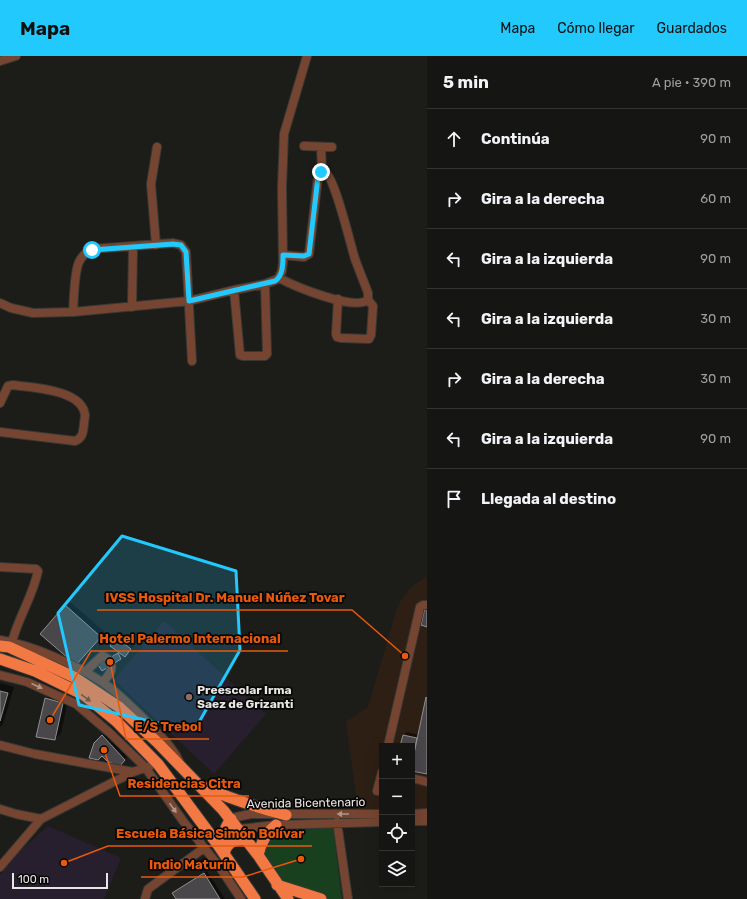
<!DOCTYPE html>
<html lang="es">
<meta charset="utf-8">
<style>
:root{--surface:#151513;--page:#1e1e1c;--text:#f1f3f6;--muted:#9d9fa0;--line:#343433;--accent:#22c9fd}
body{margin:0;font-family:Rubik,sans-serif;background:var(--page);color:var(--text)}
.controls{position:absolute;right:12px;bottom:12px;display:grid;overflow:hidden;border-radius:0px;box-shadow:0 4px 16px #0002}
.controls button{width:36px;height:36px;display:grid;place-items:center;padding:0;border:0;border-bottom:1px solid var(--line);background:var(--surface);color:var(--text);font:20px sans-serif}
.scale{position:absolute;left:12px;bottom:10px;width:96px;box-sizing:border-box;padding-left:4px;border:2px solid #e6e6e4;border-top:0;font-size:11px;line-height:14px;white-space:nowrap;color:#e6e6e4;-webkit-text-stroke:3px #070605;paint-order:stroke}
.stop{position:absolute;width:12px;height:12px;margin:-9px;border:3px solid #22c9fd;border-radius:50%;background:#fff}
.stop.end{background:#22c9fd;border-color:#fff;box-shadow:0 1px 4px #0008}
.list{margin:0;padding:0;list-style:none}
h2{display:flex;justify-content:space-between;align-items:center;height:52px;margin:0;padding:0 16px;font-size:17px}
h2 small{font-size:13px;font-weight:400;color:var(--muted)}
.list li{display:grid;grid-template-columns:26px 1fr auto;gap:12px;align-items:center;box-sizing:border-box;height:60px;padding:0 16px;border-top:1px solid var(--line)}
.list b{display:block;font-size:15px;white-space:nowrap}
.list em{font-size:13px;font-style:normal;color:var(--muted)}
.icon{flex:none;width:22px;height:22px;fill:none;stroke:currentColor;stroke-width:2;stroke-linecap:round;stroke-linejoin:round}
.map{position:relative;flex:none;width:427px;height:843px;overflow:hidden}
header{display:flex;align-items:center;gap:24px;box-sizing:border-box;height:56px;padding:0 20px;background:var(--accent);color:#111}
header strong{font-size:19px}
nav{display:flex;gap:22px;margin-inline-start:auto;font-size:14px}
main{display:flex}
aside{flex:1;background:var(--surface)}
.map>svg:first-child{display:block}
</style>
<header>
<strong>Mapa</strong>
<nav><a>Mapa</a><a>Cómo llegar</a><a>Guardados</a></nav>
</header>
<main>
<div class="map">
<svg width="427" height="843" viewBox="0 0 427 843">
<rect width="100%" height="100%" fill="#1c1c19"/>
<path fill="#271f2e" d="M164,565L266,658L214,718L114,624Z
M48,770L121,802L104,843H0V819L20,795Z"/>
<path fill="#2e1f15" d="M427,520V753H412V690H382V754H358L346,666L368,651L398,549L410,532Z"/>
<path fill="#19401e" d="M333,771L342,843H326L277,829L258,799L272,772Z"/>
<path fill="#0007" d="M70,546L105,576L81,604L66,550Z
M120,579L134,590L128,597L117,582Z
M0,627L14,631L3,668L0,671Z
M52,636L69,640L61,677L55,683L46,643Z
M427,643V717L412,714V690H401L403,679L407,676L419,679Z
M112,671L134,694L119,709L95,687Z
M207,815L225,843H177L173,837L177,834Z"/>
<path fill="#49474a" stroke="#908e91" d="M65,549L101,581L76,609L40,578Z
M425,551H427V571L421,569Z
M116,581L131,593L125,601L110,590Z
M118,597L121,603L102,615L98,609Z
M0,635L8,637L0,665Z
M426,641L427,642V718L412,715V707Z
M45,642L63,647L55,684L36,681Z
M102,679L125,704L119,711L107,705L102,700L98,704L89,702L94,687Z
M403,679L417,682L412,707V690H400Z
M204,817L220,843H176L172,837Z"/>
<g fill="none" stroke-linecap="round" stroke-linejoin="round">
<defs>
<path id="minor" d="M0,5L16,0
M304,90L332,91
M322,116H325C335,122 350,187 355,203C359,214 364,226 368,237V244L373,250L371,279L369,283L341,282L337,281L336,278L338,243
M156,189L151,128L157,91
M283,199L304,201L309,198L318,121L322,116L321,91
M279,222C294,230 353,255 368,244
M234,234L240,299L243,300H265L267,298L265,228
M0,247L11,252L33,257L73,256L189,245L234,234L265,228L278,223L282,215L283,206L282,131L284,78L307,0
M132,251L133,191
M73,256C74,243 74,217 79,206C82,200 86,196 92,193L173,187L181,189L186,196L192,305
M0,347L8,330L13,329C32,332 82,333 85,359C85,362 84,365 84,368C83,376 83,382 75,385L0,376
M0,511L36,513L38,515C33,540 18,562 12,586
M0,584C32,589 74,608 102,626C119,637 135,654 150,669C162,682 173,691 180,707
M85,616L102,600L105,601L108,603
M0,619L27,626L76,648L110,677L145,711L183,765L221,813L241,843
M103,626C107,621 113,616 111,609
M0,689L35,698L133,716
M388,690L420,551L423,549H427
M412,722L427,726
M377,735L382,716
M0,753L16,758L41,763L133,716L150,710
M412,758L427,757
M231,763L236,761L251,758H382
M412,765H427
M337,766L348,843
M239,773L276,769L382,766
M0,811L41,763
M145,843L148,833L204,792"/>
<path id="highway" d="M0,590L9,591L74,621L119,651L157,686L223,754L258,799L288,843
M0,603L35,615L84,639L116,665L158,708L218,789L255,843
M204,731C233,744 256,751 286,759
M224,797C222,784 223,774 231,763
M224,797C227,786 235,782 247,784
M258,799C261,786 266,777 276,769
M277,829L321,843"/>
</defs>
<use href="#minor" stroke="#383835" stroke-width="10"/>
<use href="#highway" stroke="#383835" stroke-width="13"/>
<use href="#minor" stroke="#754531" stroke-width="8"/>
<use href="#highway" stroke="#f27943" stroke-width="11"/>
</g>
<defs><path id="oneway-solid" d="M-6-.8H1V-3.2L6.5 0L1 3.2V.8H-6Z"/></defs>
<g fill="#ae968a">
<use href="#oneway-solid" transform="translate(37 630) rotate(24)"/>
<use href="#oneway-solid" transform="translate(173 752) rotate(55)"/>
<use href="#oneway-solid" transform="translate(343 758) rotate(180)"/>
</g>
<use fill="#7c4024" href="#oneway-solid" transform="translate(86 642) rotate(36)"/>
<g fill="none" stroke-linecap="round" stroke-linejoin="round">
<path stroke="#22c9fd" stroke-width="5" d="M92,194L173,188L181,189L186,196L189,245L275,225C283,220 283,208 283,199L304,200L309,198L318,121L321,116"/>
</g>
<path fill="#22c9fd" fill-opacity="0.2" stroke="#22c9fd" stroke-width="3" stroke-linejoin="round" d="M122,480L236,515L240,594L194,675L79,649L58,557Z"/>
<circle fill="#8d6e63" stroke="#070605" stroke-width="1.5" cx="189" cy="641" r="4"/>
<g text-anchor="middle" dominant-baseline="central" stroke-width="3.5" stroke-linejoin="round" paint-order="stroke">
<g font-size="12" font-weight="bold" fill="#e6e6e4" stroke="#070605" text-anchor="start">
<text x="197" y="634">Preescolar Irma<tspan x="197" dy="14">Saez de Grizanti</tspan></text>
</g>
<g font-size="12" fill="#e6e6e4" stroke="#070605">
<text transform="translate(306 747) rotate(-1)">Avenida Bicentenario</text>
</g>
</g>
<path fill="none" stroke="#e8590c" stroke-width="1.5" d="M405 600L352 554H97M50 664L91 595H288M110 606L126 683H209M104 694L120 740H249M64 807L108 790H312M301 803L243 821H141"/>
<g fill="#e8590c" stroke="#070605" stroke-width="1.5">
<circle cx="405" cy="600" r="4"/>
<circle cx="50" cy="664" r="4"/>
<circle cx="110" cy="606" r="4"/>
<circle cx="104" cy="694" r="4"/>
<circle cx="64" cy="807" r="4"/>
<circle cx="301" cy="803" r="4"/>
</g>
<g font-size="13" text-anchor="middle" font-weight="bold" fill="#e8590c" stroke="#070605" stroke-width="3.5" stroke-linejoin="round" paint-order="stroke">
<text x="225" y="546">IVSS Hospital Dr. Manuel Núñez Tovar</text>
<text x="190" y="587">Hotel Palermo Internacional</text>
<text x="168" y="675">E/S Trebol</text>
<text x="184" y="732">Residencias Citra</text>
<text x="210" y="782">Escuela Básica Simón Bolívar</text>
<text x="192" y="813">Indio Maturín</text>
</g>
</svg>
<div class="controls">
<button>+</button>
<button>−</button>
<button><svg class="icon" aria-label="locate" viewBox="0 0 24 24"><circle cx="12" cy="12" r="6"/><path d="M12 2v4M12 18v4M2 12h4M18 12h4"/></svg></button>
<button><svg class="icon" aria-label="layers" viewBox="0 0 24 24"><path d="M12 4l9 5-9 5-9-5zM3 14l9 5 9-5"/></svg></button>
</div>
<div class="scale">100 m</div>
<div class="stop" style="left:92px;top:194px"></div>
<div class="stop end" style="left:321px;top:116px"></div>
</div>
<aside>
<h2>5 min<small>A pie · 390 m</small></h2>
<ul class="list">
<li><svg class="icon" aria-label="ahead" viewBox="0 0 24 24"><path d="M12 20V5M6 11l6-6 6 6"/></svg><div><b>Continúa</b></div><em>90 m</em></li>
<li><svg class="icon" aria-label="right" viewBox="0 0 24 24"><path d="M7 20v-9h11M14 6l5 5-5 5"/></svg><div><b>Gira a la derecha</b></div><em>60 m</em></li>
<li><svg class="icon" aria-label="left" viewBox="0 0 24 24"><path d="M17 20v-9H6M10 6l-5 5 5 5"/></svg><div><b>Gira a la izquierda</b></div><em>90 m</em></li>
<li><svg class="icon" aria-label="left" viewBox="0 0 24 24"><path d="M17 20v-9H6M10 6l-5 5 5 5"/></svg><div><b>Gira a la izquierda</b></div><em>30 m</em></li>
<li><svg class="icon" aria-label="right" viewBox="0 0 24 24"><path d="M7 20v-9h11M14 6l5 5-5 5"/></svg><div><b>Gira a la derecha</b></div><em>30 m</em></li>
<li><svg class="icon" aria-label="left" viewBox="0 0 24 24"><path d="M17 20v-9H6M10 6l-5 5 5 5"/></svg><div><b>Gira a la izquierda</b></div><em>90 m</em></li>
<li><svg class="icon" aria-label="arrive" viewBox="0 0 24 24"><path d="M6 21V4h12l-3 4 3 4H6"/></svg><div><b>Llegada al destino</b></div></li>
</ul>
</aside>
</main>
